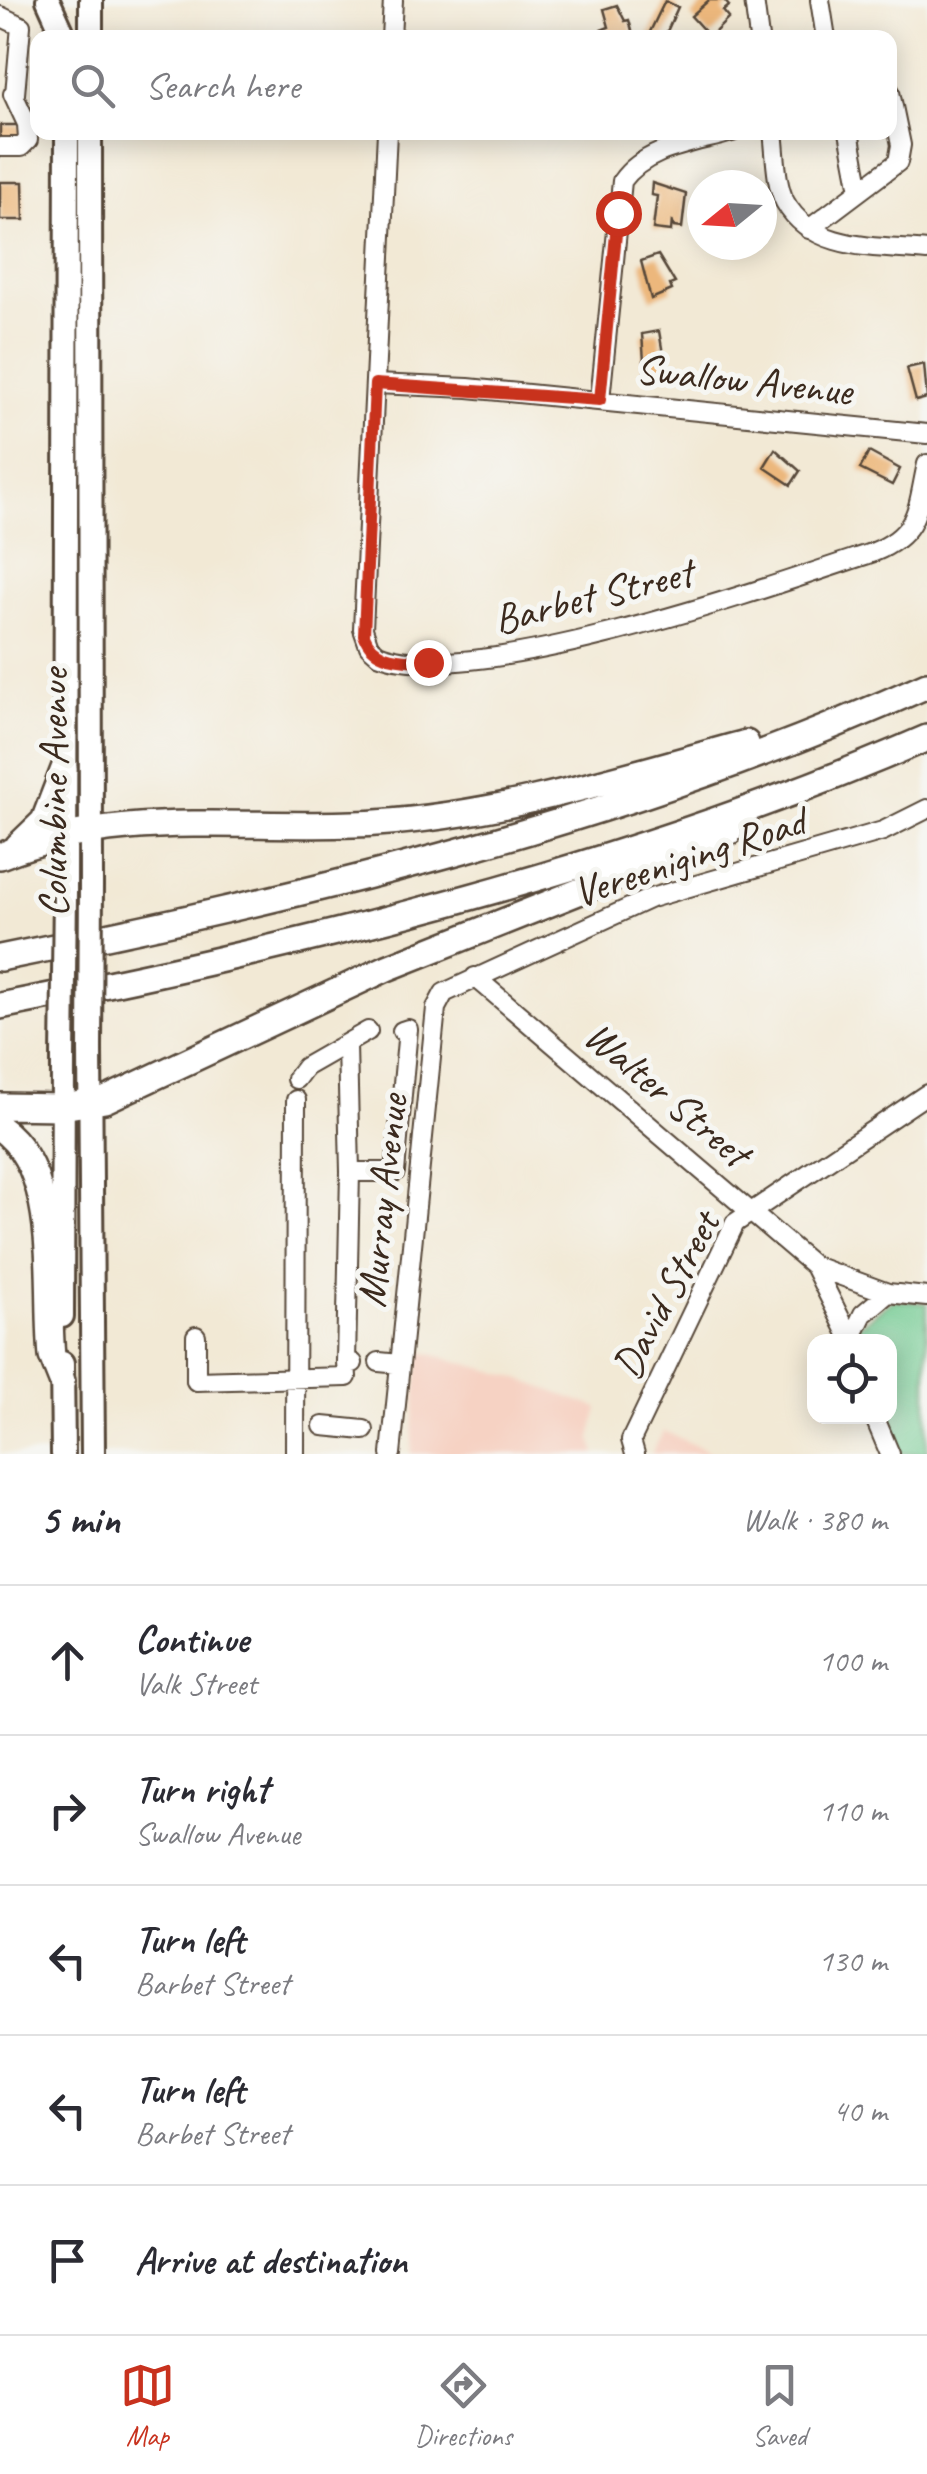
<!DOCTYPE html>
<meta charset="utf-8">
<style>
:root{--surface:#fff;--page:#f7f7f7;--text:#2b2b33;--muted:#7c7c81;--line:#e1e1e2;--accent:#c8321e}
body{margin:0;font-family:Caveat,sans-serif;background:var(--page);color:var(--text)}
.controls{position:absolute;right:30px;bottom:30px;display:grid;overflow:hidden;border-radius:20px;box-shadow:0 5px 25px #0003}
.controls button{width:90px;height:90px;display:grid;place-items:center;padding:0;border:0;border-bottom:2px solid var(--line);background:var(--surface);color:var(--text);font:50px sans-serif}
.compass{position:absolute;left:687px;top:170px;width:90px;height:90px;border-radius:50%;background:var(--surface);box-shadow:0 5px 25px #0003;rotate:252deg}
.stop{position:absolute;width:30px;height:30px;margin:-22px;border:8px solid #c8321e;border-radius:50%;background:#fff}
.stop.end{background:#c8321e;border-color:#fff;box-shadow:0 2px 10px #0008}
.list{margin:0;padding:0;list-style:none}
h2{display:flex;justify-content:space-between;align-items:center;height:130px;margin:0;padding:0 40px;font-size:42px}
h2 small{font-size:32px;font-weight:400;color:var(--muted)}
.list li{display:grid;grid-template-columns:65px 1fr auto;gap:30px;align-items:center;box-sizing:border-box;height:150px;padding:0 40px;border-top:2px solid var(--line)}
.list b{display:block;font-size:38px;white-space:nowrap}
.list p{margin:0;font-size:32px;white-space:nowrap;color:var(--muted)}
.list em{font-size:32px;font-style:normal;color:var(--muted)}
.icon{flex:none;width:55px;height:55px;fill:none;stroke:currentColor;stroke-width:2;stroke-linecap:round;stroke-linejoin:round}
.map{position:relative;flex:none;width:927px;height:1454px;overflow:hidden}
.search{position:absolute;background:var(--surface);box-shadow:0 5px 25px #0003;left:30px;right:30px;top:30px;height:110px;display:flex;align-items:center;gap:25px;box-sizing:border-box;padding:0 35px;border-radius:20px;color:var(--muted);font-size:38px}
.sheet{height:880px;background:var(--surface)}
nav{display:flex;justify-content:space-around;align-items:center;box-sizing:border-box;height:140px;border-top:2px solid var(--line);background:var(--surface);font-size:28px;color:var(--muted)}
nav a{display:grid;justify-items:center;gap:5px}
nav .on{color:var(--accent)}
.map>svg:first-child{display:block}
</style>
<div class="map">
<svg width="927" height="1454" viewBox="0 0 927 1454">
<rect width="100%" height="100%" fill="#f6f6f2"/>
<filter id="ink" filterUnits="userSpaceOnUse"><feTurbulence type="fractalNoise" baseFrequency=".01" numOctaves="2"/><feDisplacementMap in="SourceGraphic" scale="20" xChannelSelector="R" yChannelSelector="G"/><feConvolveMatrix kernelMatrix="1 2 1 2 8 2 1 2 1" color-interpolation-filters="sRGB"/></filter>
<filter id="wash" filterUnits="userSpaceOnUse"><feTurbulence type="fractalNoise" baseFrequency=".0048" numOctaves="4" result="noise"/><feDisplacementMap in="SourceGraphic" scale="40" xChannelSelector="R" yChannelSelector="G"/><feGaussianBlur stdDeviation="2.25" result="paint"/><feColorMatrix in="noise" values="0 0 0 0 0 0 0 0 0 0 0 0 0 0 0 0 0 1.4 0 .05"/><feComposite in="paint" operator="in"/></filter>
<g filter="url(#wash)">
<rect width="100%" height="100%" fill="#f2e9d5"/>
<path fill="#f6d2c3" d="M420,1351L511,1376L598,1408L591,1438L596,1454H411Z
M664,1431L713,1454H651Z"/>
<path fill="#6fc990" stroke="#557a57" stroke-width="2.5" d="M893,1300L927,1303V1454H900L879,1417L890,1416V1342H855L859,1325Z"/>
<g id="blocks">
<path fill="#ecb77b" d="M709,0H724L729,6L723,11L729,18L710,37L691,16Z
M665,1L678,7L664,38H647Z
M617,5L625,21L629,20L634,38H604L601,30L609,27L604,9Z
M0,125H22V143L0,144Z
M0,182H23L24,220H0Z
M652,183L686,194L682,228L674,227L672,220L671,231L653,229L657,196L651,195Z
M658,255L675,283L670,285L672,290L651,299L641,261Z
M659,331L666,371L645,374L642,334Z
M924,364L927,398L916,401L907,368Z
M775,449L800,471L791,485L764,467Z
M869,452L900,469L892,485L860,469Z"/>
</g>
</g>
<g filter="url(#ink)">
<use href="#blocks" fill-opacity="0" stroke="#564739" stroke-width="2.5"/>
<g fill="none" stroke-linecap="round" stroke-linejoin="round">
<defs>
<path id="minor" d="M754,0L759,38
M820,0L826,38
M0,16L21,26L15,94
M391,38L393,0
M387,132L363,629L369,646L378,654C471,692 772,586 874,552C920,533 917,508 927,464
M773,132C776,153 775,183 785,202C813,252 878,246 927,251
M849,132L860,190
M0,147H21L28,140L27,124L13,94
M809,229L898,162L901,145L890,92
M375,384L468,388L927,434
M600,400L622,181C646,147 695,143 732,132
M475,977L814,1266L849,1336
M296,1079L305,1067L368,1031
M350,1172H395L408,1029L402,1031
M814,1266L888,1293
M196,1336V1381L347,1377L346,1362L353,1363
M850,1341L863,1314L888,1293L927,1297
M346,1362L350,1172L347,1045
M379,1362L400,1364
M874,1416L890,1454
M323,1426L364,1430
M295,1454L296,1100
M391,1454L436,1008L444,993L651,898L883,831L927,809
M635,1454L631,1440L735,1223L927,1094"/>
<path id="major" d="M48,0L65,38
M91,38V0
M90,132L91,885
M65,892L67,132
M90,1049L93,1454
M62,1316L63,1059
M62,1363L63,1454"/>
<path id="highway" d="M18,846L44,821L64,769
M0,856C119,807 250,831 376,823C503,815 624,776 746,743
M0,958C315,895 633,818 927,685
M0,1006C315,944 632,866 927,738
M0,1106L62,1107L105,1100L387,968L729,832
M0,1128C62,1171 45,1287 52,1356L62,1381"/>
</defs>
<use href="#minor" stroke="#564739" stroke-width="22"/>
<use href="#major" stroke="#564739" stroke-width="28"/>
<use href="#highway" stroke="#564739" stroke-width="30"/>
<use href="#minor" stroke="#fff" stroke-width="18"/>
<use href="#major" stroke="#fff" stroke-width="22"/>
<use href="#highway" stroke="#fff" stroke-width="25"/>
<defs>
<path id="major-bridge" d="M90,1049L91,885
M63,1059L65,892"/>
</defs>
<use href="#major-bridge" stroke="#564739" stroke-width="28" stroke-linecap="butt"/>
<use href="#major-bridge" stroke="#fff" stroke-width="22"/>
</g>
</g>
<g fill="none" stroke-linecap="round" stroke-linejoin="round" filter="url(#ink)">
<path stroke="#c8321e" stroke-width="12" d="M428,662C402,659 374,662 364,635L375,384L600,400L618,213"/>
</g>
<g text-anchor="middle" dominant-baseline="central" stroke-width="10" stroke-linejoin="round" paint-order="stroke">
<g font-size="42" fill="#3b2a1e" stroke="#f6f6f2">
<text transform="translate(744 380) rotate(6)">Swallow Avenue</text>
<text transform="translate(593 596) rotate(-14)">Barbet Street</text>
<text transform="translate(53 793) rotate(-90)">Columbine Avenue</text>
<text transform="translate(689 857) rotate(-18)">Vereeniging Road</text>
<text transform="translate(667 1094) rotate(40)">Walter Street</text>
<text transform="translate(382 1201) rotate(-84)">Murray Avenue</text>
<text transform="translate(666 1295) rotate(-62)">David Street</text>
</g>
</g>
</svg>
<div class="controls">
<button><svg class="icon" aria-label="locate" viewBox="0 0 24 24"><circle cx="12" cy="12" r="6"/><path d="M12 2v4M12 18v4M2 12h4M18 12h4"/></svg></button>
</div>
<svg class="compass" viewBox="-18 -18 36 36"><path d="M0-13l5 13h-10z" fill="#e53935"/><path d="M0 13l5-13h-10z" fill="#7c7c81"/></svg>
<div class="stop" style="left:618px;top:213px"></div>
<div class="stop end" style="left:428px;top:662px"></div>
<div class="search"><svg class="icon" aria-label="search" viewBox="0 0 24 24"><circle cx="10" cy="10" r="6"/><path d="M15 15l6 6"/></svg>Search here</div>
</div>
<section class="sheet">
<h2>5 min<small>Walk · 380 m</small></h2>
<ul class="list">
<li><svg class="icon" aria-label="ahead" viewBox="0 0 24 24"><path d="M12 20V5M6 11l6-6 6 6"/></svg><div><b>Continue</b><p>Valk Street</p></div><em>100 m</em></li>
<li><svg class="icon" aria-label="right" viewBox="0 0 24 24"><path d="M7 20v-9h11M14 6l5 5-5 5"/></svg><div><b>Turn right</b><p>Swallow Avenue</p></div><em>110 m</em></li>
<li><svg class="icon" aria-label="left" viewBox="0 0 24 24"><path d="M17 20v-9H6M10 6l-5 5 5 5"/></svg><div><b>Turn left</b><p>Barbet Street</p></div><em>130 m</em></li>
<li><svg class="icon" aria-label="left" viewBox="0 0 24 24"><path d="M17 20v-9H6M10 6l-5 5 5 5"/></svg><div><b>Turn left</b><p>Barbet Street</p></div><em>40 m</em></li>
<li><svg class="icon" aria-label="arrive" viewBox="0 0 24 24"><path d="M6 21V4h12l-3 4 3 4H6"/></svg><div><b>Arrive at destination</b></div></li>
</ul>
</section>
<nav>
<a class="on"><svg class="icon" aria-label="map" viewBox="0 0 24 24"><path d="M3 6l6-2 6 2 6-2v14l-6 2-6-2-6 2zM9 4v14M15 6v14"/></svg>Map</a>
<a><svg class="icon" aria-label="directions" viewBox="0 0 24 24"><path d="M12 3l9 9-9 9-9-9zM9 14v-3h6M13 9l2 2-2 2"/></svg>Directions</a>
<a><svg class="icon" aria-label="saved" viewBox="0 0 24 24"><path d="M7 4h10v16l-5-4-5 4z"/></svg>Saved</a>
</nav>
